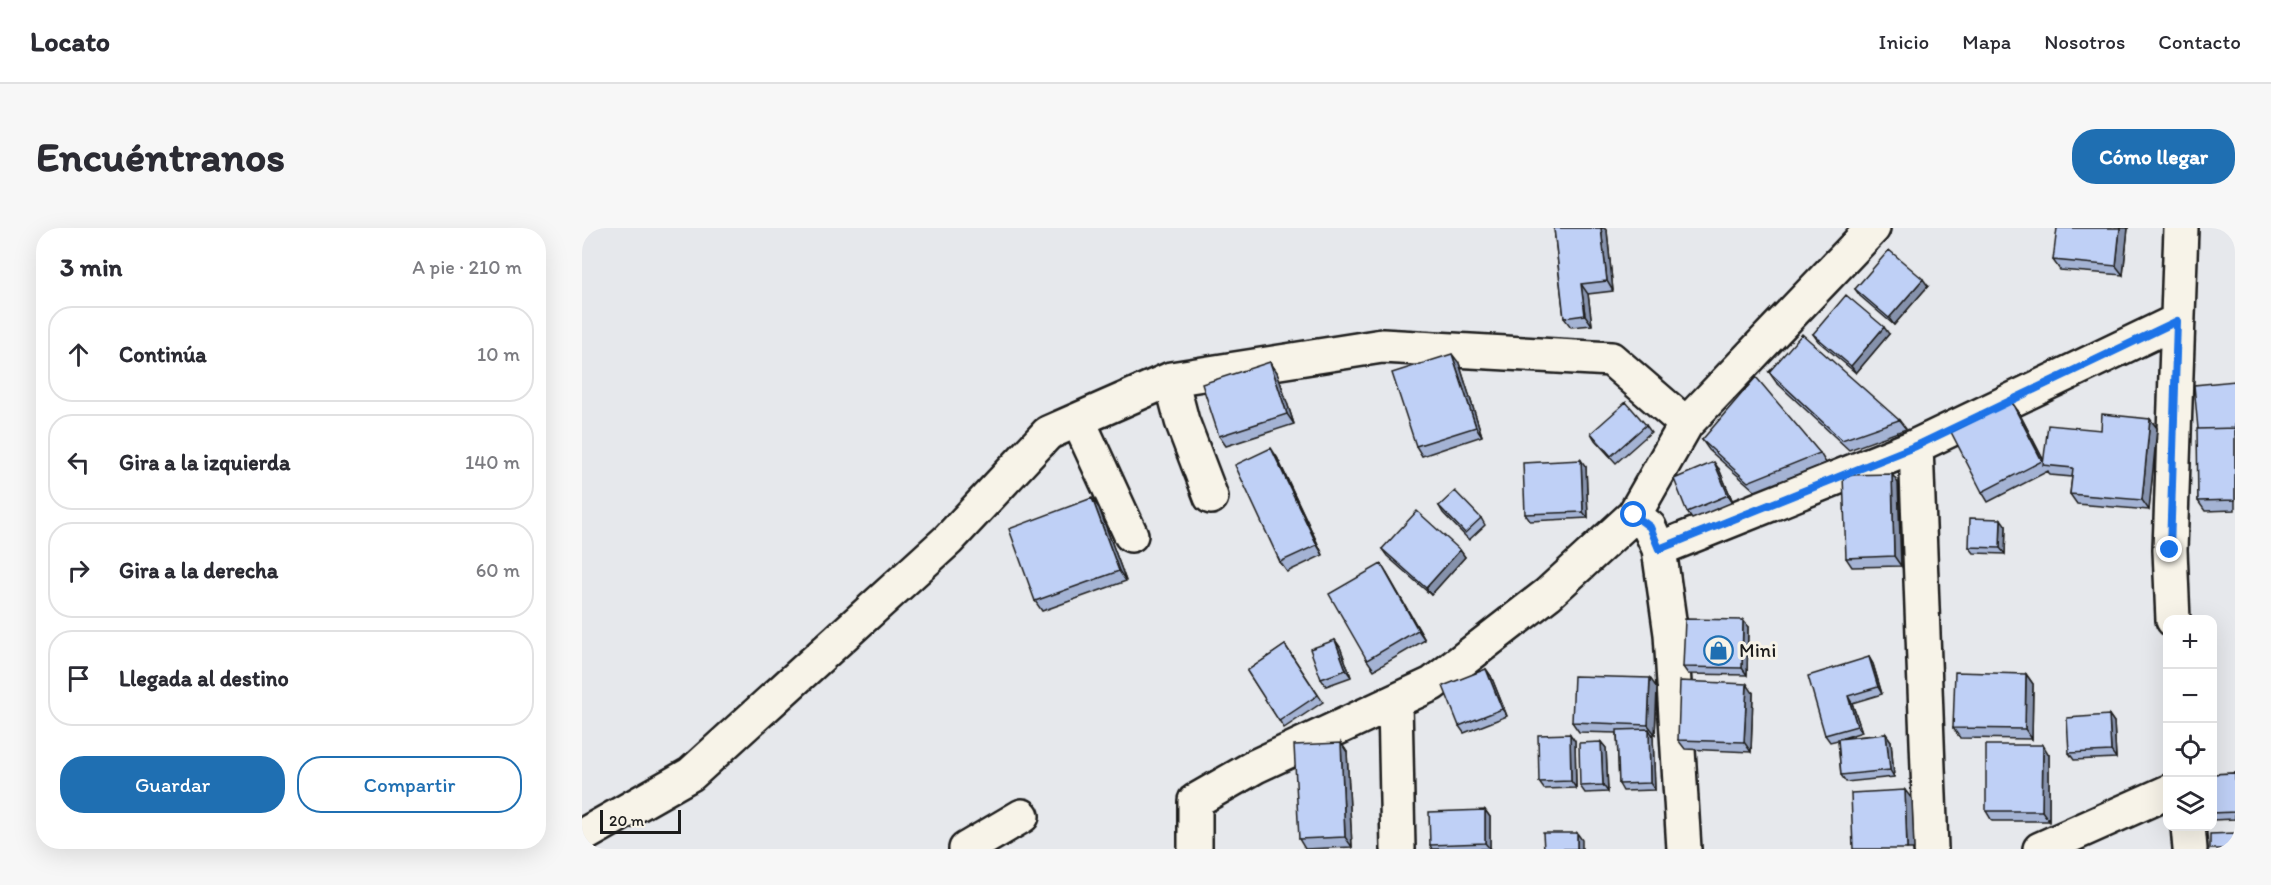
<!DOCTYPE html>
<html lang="es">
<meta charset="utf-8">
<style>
:root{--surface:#fff;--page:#f7f7f7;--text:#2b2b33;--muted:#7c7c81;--line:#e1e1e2;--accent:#1f6fb2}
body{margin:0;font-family:Itim,sans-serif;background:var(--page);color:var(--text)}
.controls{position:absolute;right:18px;bottom:18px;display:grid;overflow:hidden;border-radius:12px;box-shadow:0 6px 24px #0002}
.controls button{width:54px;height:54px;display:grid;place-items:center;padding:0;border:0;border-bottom:2px solid var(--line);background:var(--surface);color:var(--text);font:30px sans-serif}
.scale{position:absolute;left:18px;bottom:15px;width:81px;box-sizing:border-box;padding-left:6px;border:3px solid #1c1c1c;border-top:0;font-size:16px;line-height:21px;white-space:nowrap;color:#1c1c1c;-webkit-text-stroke:4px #f7f3e8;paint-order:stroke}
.stop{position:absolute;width:18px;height:18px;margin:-14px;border:4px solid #1a73e8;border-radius:50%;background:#fff}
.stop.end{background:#1a73e8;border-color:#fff;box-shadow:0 2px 6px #0008}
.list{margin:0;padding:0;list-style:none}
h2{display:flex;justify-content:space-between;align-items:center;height:78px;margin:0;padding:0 24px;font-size:26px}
h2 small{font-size:20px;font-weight:400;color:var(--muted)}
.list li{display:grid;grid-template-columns:39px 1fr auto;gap:18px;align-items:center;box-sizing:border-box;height:96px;margin:0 12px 12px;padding:0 12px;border:2px solid var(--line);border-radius:24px}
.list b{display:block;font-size:22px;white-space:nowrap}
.list em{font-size:20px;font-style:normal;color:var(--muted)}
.actions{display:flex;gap:12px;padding:18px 24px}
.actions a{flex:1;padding:14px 0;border:2px solid var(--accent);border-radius:24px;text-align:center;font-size:21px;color:var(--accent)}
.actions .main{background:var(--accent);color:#fff}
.icon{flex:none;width:33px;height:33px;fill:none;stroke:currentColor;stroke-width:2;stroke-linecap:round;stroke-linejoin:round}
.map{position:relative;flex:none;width:1653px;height:621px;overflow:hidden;border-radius:24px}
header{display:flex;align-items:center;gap:36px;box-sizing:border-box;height:84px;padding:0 30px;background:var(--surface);border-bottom:2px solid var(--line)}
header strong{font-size:28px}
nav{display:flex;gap:33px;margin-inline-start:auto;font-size:21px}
.intro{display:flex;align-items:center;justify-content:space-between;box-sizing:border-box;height:144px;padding:0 36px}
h1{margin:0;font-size:42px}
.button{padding:15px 27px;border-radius:24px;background:var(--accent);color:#fff;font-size:21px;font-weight:700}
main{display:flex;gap:36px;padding:0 36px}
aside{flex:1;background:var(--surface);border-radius:24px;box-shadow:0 6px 24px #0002}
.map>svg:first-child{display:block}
</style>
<header>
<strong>Locato</strong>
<nav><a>Inicio</a><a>Mapa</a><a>Nosotros</a><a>Contacto</a></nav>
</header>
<div class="intro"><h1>Encuéntranos</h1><a class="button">Cómo llegar</a></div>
<main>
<aside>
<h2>3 min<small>A pie · 210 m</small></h2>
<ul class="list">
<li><svg class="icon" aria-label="ahead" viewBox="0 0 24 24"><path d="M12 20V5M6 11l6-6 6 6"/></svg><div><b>Continúa</b></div><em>10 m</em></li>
<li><svg class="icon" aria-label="left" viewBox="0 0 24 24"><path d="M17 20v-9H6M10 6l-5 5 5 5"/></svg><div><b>Gira a la izquierda</b></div><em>140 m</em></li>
<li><svg class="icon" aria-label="right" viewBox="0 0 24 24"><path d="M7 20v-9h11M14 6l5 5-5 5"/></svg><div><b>Gira a la derecha</b></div><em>60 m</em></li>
<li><svg class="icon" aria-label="arrive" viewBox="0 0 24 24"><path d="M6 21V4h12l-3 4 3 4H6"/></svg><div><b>Llegada al destino</b></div></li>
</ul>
<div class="actions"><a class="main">Guardar</a><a>Compartir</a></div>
</aside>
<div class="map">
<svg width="1653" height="621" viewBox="0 0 1653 621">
<rect width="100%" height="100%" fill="#e6e8ec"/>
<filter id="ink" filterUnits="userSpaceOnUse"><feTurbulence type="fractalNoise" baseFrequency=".0167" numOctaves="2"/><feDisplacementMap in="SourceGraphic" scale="12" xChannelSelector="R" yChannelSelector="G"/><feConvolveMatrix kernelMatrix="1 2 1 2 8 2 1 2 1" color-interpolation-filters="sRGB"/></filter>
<g filter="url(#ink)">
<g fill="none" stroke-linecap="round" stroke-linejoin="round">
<defs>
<path id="minor" d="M589,151L600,193L629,269
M496,192L549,307
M1334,218L1349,621
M1077,321L1334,218L1595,93
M1591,392L1588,322L1599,0
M813,474L816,621
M1606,598L1608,621
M0,608L109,546L366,312L466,205L589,151L800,118L1029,131L1104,196
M384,621L440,588
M613,621V573L674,538L850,456L966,366L1052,287
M1102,621L1089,406L1077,321L1067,299L1052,287L1104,196L1291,0
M1458,621L1586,564"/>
</defs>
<use href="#minor" stroke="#1c1c1c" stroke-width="38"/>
<use href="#minor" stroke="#f7f3e8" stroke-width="33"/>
</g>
<path fill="#a4b3d4" stroke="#1c1c1c" stroke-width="1.5" d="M972,0H1022L1025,3L1031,63L1006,66L1010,97L989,99L982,90Z
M1546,0L1541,47L1478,42L1471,32Z
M1346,58L1312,97L1278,68L1273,61Z
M1231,106H1307L1274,145L1236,113Z
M688,134L695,144L712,196L644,218L637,208Z
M877,135L900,208L840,228L834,218Z
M1187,144L1317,192L1324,201L1267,222L1194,154Z
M1653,153V282L1623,283L1616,273V201Z
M1436,183L1462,233L1519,202L1568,191L1575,200L1567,282L1495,276L1488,266L1490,249L1468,247L1466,243L1406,274L1400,264Z
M1064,197L1069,204L1034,235L1013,212L1009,205Z
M1120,212L1238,225L1244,235L1173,263L1127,222Z
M695,229L741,327L705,344L698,334Z
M1004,239L1006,290L948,293L943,286Z
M1137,241L1151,274L1110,291L1105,284Z
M1316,255L1319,338L1270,339L1264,330Z
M857,278L899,290L903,297L887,312L861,285Z
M517,280L544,353L460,383L453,373Z
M1424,298L1423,326L1392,325L1387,319Z
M800,321L878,322L883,329L849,367L805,328Z
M805,346L843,412L792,442L785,432Z
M1166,399L1165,447L1106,446L1101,439Z
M753,412L758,419L769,449L744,458L739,451Z
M703,417L741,474L702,500L665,443Z
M1287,429L1291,436L1300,466L1270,475L1280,504L1261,510L1304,506L1309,513L1312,549L1264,554L1259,547L1256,512L1248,514L1243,507Z
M904,441L909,448L925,488L882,505L877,498Z
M1444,446L1451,456L1450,511L1378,510L1371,500Z
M1075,460L1073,506H1070L1071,508L1073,562L1041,563L1037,556L1035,505L997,504L990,494Z
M1171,465L1169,524L1103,521L1096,512Z
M1527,487L1532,494L1534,530L1492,532L1487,525Z
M993,513L994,560L962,561L957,554Z
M1019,514L1024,520L1026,564L1003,565L998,558Z
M759,515L765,524L770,619L723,621L717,611Z
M1467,527V593H1410L1404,583Z
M1653,545V591L1630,592V546Z
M903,582L908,589V621H850L848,617Z"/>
<path fill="#8692ac" stroke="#1c1c1c" stroke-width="1.5" d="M1019,0H1022L1025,3L1031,63L1025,53Z
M1538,0H1546L1541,47L1534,38Z
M1341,51L1346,58L1312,97L1307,90Z
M999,56L1006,66L1010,97L1003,87Z
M1302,99L1307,106L1274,145L1269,138Z
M870,126L877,135L900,208L894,199Z
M688,134L695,144L712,196L705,186Z
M1429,173L1436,183L1464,237L1460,233Z
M1568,191L1575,200L1567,282L1560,272Z
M689,220L695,229L741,327L735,317Z
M999,232L1004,239L1006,290L1001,284Z
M1132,234L1137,241L1151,274L1146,267Z
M1310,246L1316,255L1319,338L1312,328Z
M510,270L517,280L544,353L537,343Z
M1419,291L1424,298L1423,326L1418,320Z
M878,322L883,329L849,367L844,360Z
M799,336L805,346L843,412L836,402Z
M1161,392L1166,399L1165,447L1160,440Z
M753,412L758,419L769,449L764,442Z
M1287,429L1291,436L1300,466L1296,459Z
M904,441L909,448L925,488L920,481Z
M1444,446L1451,456L1450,511L1443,501Z
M1068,450L1075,460L1073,506L1066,497Z
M1165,456L1171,465L1169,524L1162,514Z
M1266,468L1270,475L1280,504L1275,498Z
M1527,487L1532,494L1534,530L1529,523Z
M1067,501L1071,508L1073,562L1068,555Z
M988,506L993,513L994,560L989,553Z
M1304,506L1309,513L1312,549L1308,542Z
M1019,514L1024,520L1026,564L1021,557Z
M759,515L765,524L770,619L763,609Z
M1461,517L1467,527V593L1460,583Z
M1323,562L1330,571L1332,621H1325Z
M903,582L908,589V621L903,615Z
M995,605L1000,612V621H995Z"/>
<path fill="#bfd0f6" stroke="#1c1c1c" stroke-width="1.5" d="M972,0H1019L1025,53L999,56L1003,87L982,90Z
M1475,0H1538L1534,38L1471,32Z
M1307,22L1341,51L1307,90L1273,61Z
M1264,67L1302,99L1269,138L1231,106Z
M1220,106L1317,192L1260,212L1187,144Z
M870,126L894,199L834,218L810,145Z
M688,134L705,186L637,208L620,156Z
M1174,149L1238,225L1166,254L1120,212Z
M1653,153V200L1616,201L1612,157Z
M1429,173L1460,233L1400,264L1369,204Z
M1044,174L1064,197L1029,228L1009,205Z
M1520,186L1568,191L1560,272L1488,266L1491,240L1461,237L1466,197L1519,202Z
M1653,200V272L1616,273L1615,201Z
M689,220L735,317L698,334L653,237Z
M999,232L1001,284L943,286L941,235Z
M1132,234L1146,267L1105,284L1092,251Z
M1310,246L1312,328L1264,330L1261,247Z
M873,263L899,290L883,305L857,278Z
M510,270L537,343L453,373L427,301Z
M835,283L878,322L844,360L800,321Z
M1388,290L1419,291L1418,320L1387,319Z
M799,336L836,402L785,432L747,366Z
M1103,391L1161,392L1160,440L1101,439Z
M753,412L764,442L739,451L728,421Z
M703,417L736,467L697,493L665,443Z
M1287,429L1296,459L1266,468L1275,498L1243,507L1226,448Z
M904,441L920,481L877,498L861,458Z
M1373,444L1444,446L1443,501L1371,500Z
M992,448L1068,450L1066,497L990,494Z
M1098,453L1165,456L1162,514L1096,512Z
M1527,487L1529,523L1487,525L1485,490Z
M1067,501L1068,555L1037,556L1035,502Z
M988,506L989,553L957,554L956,507Z
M1304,506L1308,542L1259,547L1256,511Z
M1019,514L1021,557L998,558L997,515Z
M759,515L763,609L717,611L712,517Z
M1404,517H1461L1460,583H1404Z
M1653,545V584L1630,585V546Z
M1323,562L1325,621H1271L1269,565Z
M903,582V615L848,617L847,584Z
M961,605H995V621H962Z
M1653,605V621H1628V606Z"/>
</g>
<g fill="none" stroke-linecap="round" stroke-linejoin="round" filter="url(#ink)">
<path stroke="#1a73e8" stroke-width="8" d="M1052,287L1068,299L1077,321L1334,218L1595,93L1588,322"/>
</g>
<defs>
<symbol id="shop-ring" viewBox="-11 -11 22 22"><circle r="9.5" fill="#f7f3e8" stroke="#1f6fb2" stroke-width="1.5"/><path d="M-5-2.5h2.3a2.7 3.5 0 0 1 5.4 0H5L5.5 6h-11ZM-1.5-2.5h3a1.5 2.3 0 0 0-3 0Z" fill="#1f6fb2"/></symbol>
</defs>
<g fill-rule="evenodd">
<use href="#shop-ring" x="1120" y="406" width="33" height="33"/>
</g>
<g text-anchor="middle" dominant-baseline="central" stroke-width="6" stroke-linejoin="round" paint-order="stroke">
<g font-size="20" fill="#1c1c1c" stroke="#f7f3e8" text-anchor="start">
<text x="1157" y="422">Mini</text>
</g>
</g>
</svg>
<div class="controls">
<button>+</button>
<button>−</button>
<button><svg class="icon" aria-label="locate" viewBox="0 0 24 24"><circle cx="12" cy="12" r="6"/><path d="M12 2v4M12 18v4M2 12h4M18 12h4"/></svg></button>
<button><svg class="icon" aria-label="layers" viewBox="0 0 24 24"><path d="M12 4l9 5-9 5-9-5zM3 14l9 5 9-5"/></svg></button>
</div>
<div class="scale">20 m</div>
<div class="stop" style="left:1052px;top:287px"></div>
<div class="stop end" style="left:1588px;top:322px"></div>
</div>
</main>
